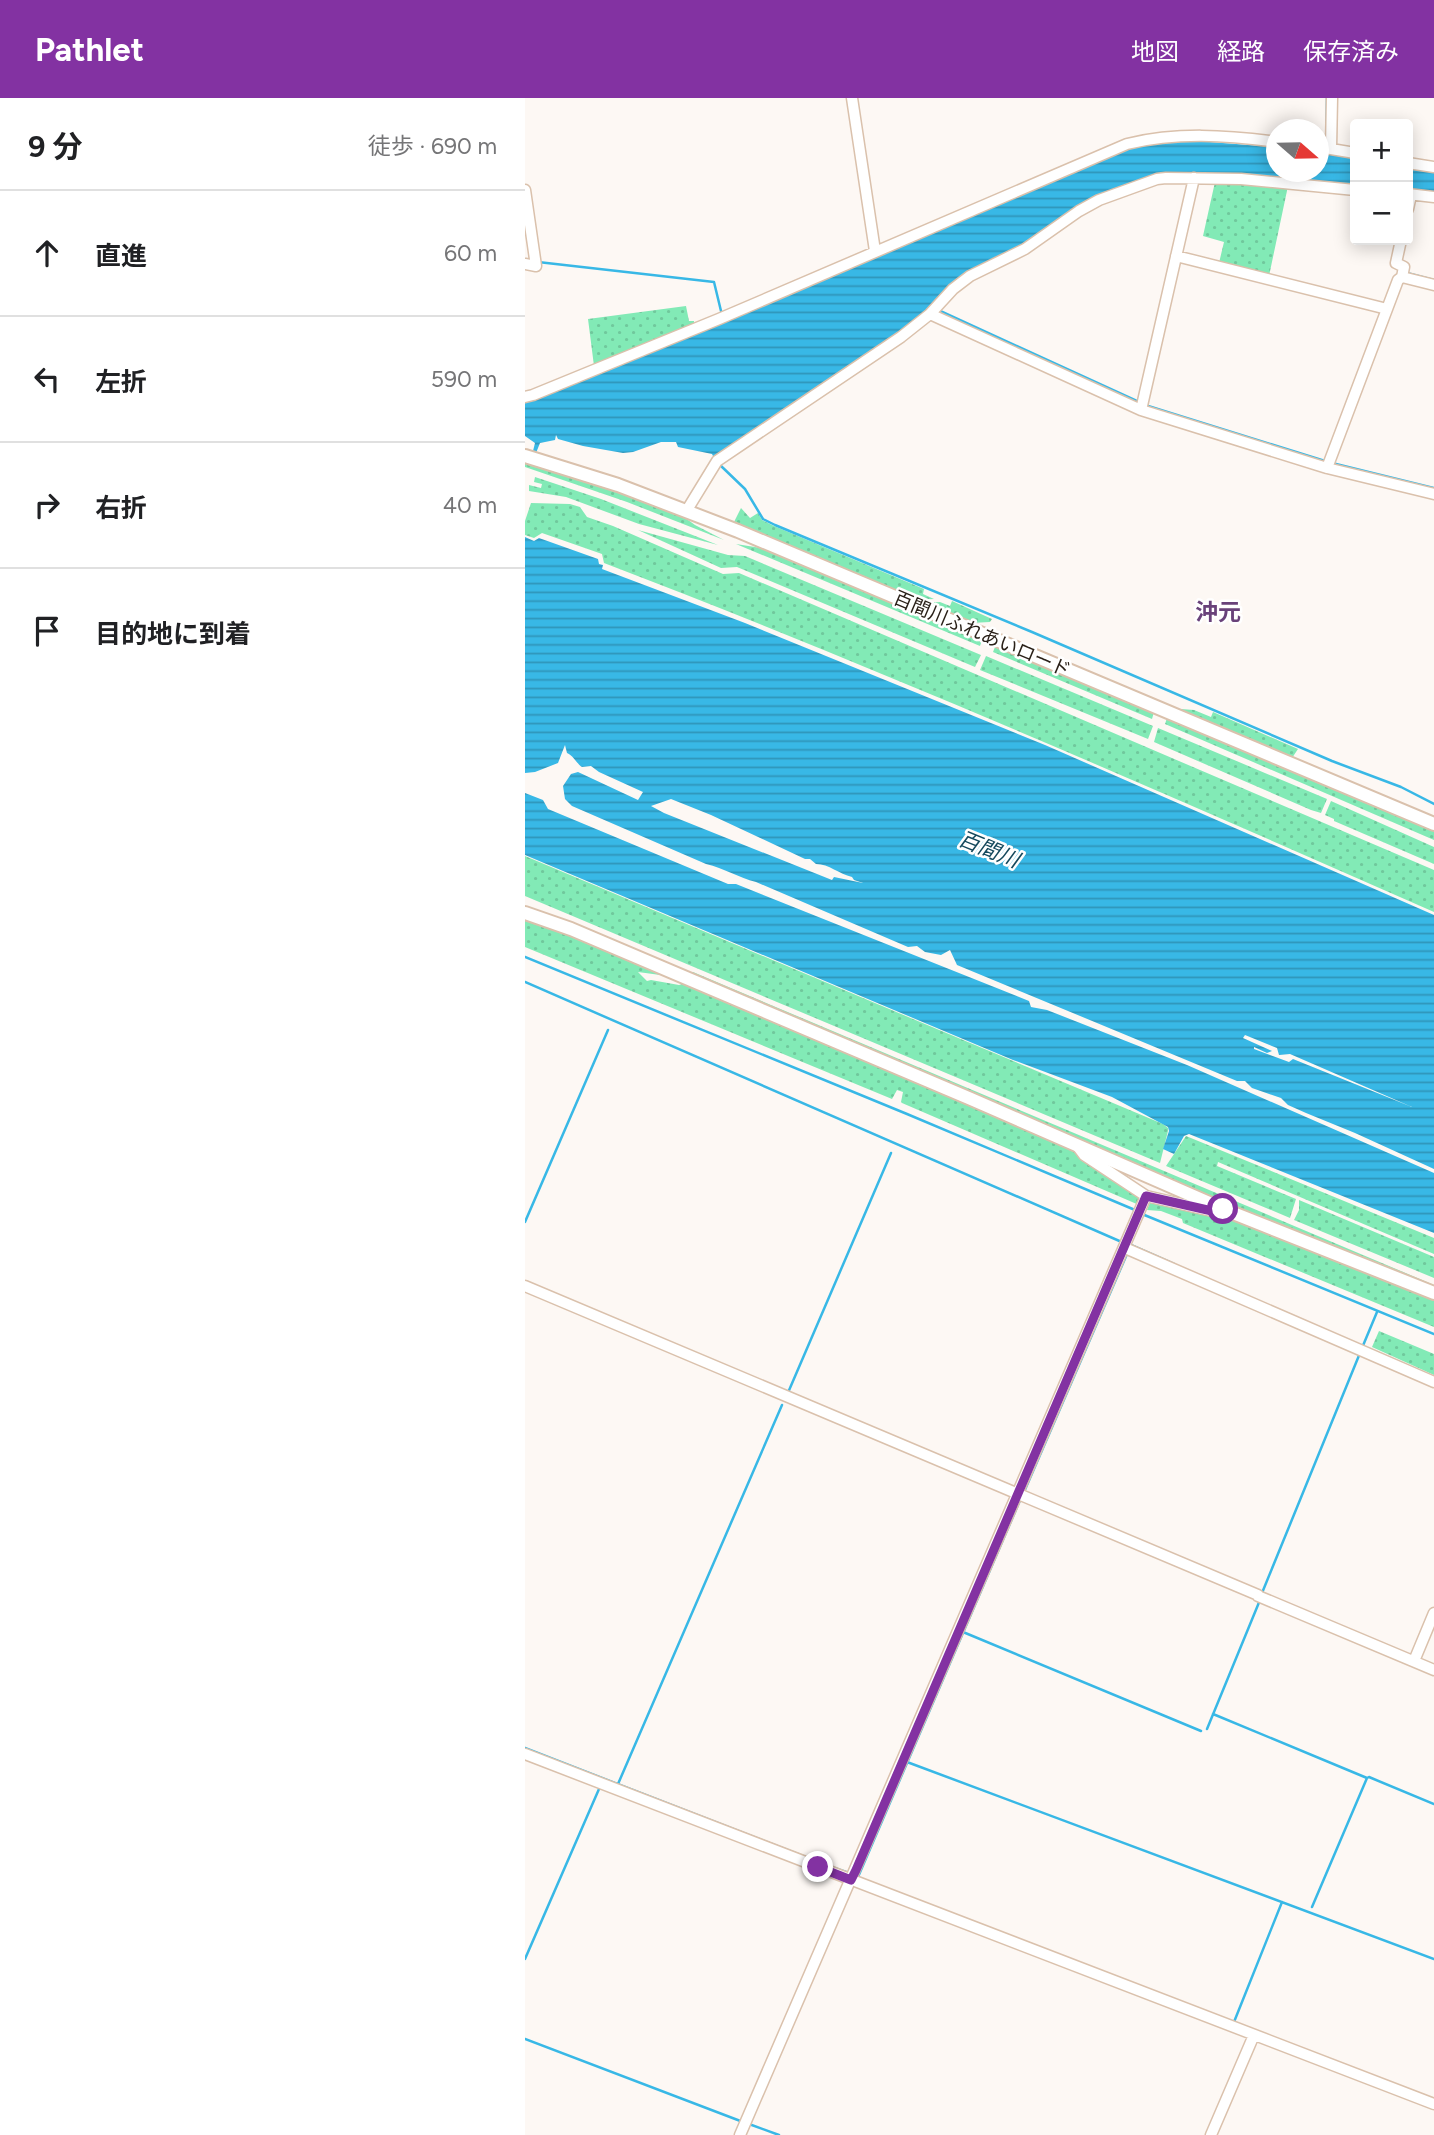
<!DOCTYPE html>
<html lang="ja">
<meta charset="utf-8">
<style>
:root{--surface:#fff;--page:#f2f2f2;--text:#202124;--muted:#757577;--line:#e0e0e0;--accent:#8332a2}
body{margin:0;font-family:Figtree,"Noto Sans JP",sans-serif;background:var(--page);color:var(--text)}
.controls{position:absolute;right:21px;top:21px;display:grid;overflow:hidden;border-radius:7px;box-shadow:0 4px 18px #0003}
.controls button{width:63px;height:63px;display:grid;place-items:center;padding:0;border:0;border-bottom:2px solid var(--line);background:var(--surface);color:var(--text);font:35px sans-serif}
.compass{position:absolute;left:741px;top:21px;width:63px;height:63px;border-radius:50%;background:var(--surface);box-shadow:0 4px 18px #0003;rotate:110deg}
.stop{position:absolute;width:21px;height:21px;margin:-16px;border:5px solid #8332a2;border-radius:50%;background:#fff}
.stop.end{background:#8332a2;border-color:#fff;box-shadow:0 2px 7px #0008}
.list{margin:0;padding:0;list-style:none}
h2{display:flex;justify-content:space-between;align-items:center;height:91px;margin:0;padding:0 28px;font-size:30px}
h2 small{font-size:23px;font-weight:400;color:var(--muted)}
.list li{display:grid;grid-template-columns:46px 1fr auto;gap:21px;align-items:center;box-sizing:border-box;height:126px;padding:0 28px;border-top:2px solid var(--line)}
.list b{display:block;font-size:26px;white-space:nowrap}
.list em{font-size:23px;font-style:normal;color:var(--muted)}
.icon{flex:none;width:38px;height:38px;fill:none;stroke:currentColor;stroke-width:2;stroke-linecap:round;stroke-linejoin:round}
.map{position:relative;flex:none;width:909px;height:2037px;overflow:hidden}
header{display:flex;align-items:center;gap:42px;box-sizing:border-box;height:98px;padding:0 35px;background:var(--accent);color:#fff}
header strong{font-size:33px}
nav{display:flex;gap:38px;margin-inline-start:auto;font-size:24px}
main{display:flex}
aside{flex:1;background:var(--surface)}
.map>svg:first-child{display:block}
</style>
<header>
<strong>Pathlet</strong>
<nav><a>地図</a><a>経路</a><a>保存済み</a></nav>
</header>
<main>
<aside>
<h2>9 分<small>徒歩 · 690 m</small></h2>
<ul class="list">
<li><svg class="icon" aria-label="ahead" viewBox="0 0 24 24"><path d="M12 20V5M6 11l6-6 6 6"/></svg><div><b>直進</b></div><em>60 m</em></li>
<li><svg class="icon" aria-label="left" viewBox="0 0 24 24"><path d="M17 20v-9H6M10 6l-5 5 5 5"/></svg><div><b>左折</b></div><em>590 m</em></li>
<li><svg class="icon" aria-label="right" viewBox="0 0 24 24"><path d="M7 20v-9h11M14 6l5 5-5 5"/></svg><div><b>右折</b></div><em>40 m</em></li>
<li><svg class="icon" aria-label="arrive" viewBox="0 0 24 24"><path d="M6 21V4h12l-3 4 3 4H6"/></svg><div><b>目的地に到着</b></div></li>
</ul>
</aside>
<div class="map">
<svg width="909" height="2037" viewBox="0 0 909 2037">
<defs>
<pattern id="grass-dots" width="8" height="8" patternUnits="userSpaceOnUse" patternTransform="scale(1.75)"><rect width="8" height="8" fill="#82eab6"/><path d="M2 2h.1M6 6h.1" fill="none" stroke="#70c89c" stroke-width="1.8" stroke-linecap="round"/></pattern>
<pattern id="water-rules" width="6" height="5" patternUnits="userSpaceOnUse" patternTransform="scale(1.75)"><rect width="6" height="5" fill="#38b8e6"/><path d="M0 2.5h6" fill="none" stroke="#2f95ba"/></pattern>
</defs>
<rect width="100%" height="100%" fill="#fdf8f4"/>
<path fill="url(#grass-dots)" d="M690,84L763,88L744,178L694,165L699,144L678,138Z
M161,208L164,223H169V226L69,268L63,221Z
M0,363L152,414L170,427L199,442L102,404L0,369Z
M10,379L76,401L193,447L114,426L41,399L4,393V387L16,390L17,386L9,384Z
M6,405L45,406L55,409L62,419L88,428L198,476L214,475L909,772V814C634,693 359,572 79,465L77,456L17,435L9,440L0,437V423Z
M216,410L225,420L233,415L237,422L249,428L399,491L398,496L409,501L387,502L208,426Z
M113,432L203,457L220,458L456,557L450,569L212,469L196,470Z
M211,446L242,451L457,542L455,548Z
M427,503L467,521L465,524L446,525L398,505L415,504L425,508Z
M470,549L629,614L627,621L468,554Z
M461,558L628,628L623,641L455,572Z
M656,611L669,612L686,619L688,614L773,651L767,660L654,613Z
M642,620L909,731V742L640,626Z
M633,630L802,701L796,715L786,712L629,644Z
M806,703L909,749V766L809,723V721L800,717Z
M0,758L638,1026L643,1030V1033L635,1065L0,798Z
M0,819L150,879L113,874L122,883L126,882L154,887L160,885L550,1051L557,1063L569,1068L614,1097L616,1102L614,1107L377,1005L376,1004L378,994L372,992L367,1001L0,849Z
M168,874L909,1187V1191L701,1107L166,875Z
M661,1038L909,1140V1156L693,1064L692,1068L771,1101L765,1120L641,1068Z
M626,1102L688,1119L702,1116L909,1199V1229L658,1125L657,1121L636,1113L622,1112Z
M774,1102L909,1159V1180L769,1122L774,1112Z
M854,1233L909,1256V1277L847,1249Z"/>
<path fill="url(#water-rules)" fill-rule="evenodd" d="M638,43H672L751,49L752,74H794V54L830,59V88L620,80L561,103L488,154L457,166L437,179L389,224L189,360L187,356L153,349L151,344H136L108,354L98,355L58,348L33,341L31,337L30,342L15,345L11,355L8,353L10,345L0,338V303L55,284L181,232L571,63L614,47Z
M883,68L909,73V95L883,93Z
M0,439L9,443L14,440L73,461L74,466L78,467L77,471L220,525L520,647L909,817V1071L830,1035L781,1015L763,1007L756,1000L727,990L720,983H712L432,867L425,852L416,857L400,854L392,848L383,849L231,784C214,780 199,770 181,766L47,708L40,701L38,688L46,676L53,674L113,702L118,694L74,674L66,668L57,669C51,665 49,658 42,655L40,647L33,665L10,674L0,675ZM146,701L186,717L280,761H285L291,766C304,766 314,776 327,779L329,782L338,785L309,779L307,782L139,715L126,708ZM720,937L752,950L754,957L765,956L887,1009L768,961L764,964L729,951V949L742,955L747,953L718,940Z
M0,695L18,702L23,711L203,786H211L504,903L506,909L522,912L662,967L909,1075V1135L664,1036L659,1038L649,1056L638,1051L644,1033L643,1029L587,999L488,962L0,757Z"/>
<g fill="none" stroke-linecap="round" stroke-linejoin="round">
<path stroke="#38b8e6" stroke-width="2.5" d="M801,46L802,0
M13,164L189,184L196,213
M882,175L909,182
M413,212L614,304
M620,307L800,363
M807,365L909,390
M195,367L220,391L238,421L250,427L507,534L807,663L876,689L909,706
M0,859L382,1016L610,1112
M0,884L599,1145
M617,1116L909,1236
M0,1124L83,932
M606,1147L649,1166
M604,1149L619,1114
M837,1250L852,1214
M262,1297L366,1055
M499,1394L602,1156
M737,1495L835,1255
M438,1534L676,1633
M688,1616L842,1680
M682,1631L735,1502
M0,1650L278,1758
M382,1664L909,1861
M93,1686L257,1307
M304,1768L324,1775
M333,1779L496,1400
M787,1809L842,1680L844,1679L909,1706
M0,1861L74,1691
M709,1924L757,1804
M0,1941L218,2024
M224,2026L254,2037"/>
<defs>
<path id="minor" d="M327,0L350,153
M794,49L830,55
M806,51L807,0
M883,65L909,69
M0,92L11,168L0,166
M883,96L909,99
M883,111L886,97
M651,158L862,211
M877,179L909,187
M405,216L616,312L802,370L909,396
M0,299L8,297L194,221L602,46C652,34 701,37 752,44
M616,312L669,80
M802,370L873,182L877,179L879,169L871,165L876,142
M162,412L192,363L376,239L405,216L428,191L445,178L500,151L554,113L574,102L632,81L641,80L716,81L830,92
M553,1049L559,1057L621,1098L687,1113L698,1111
M600,1150L909,1284
M0,1188L733,1497
M733,1498L909,1572
M889,1563L909,1515
M0,1656L909,2006
M215,2037L621,1098
M686,2037L729,1937"/>
<path id="tertiary" d="M0,358L93,387L213,433L909,726
M0,815L46,831L446,1001L698,1111L909,1195"/>
</defs>
<use href="#minor" stroke="#dac1ac" stroke-width="13"/>
<use href="#tertiary" stroke="#dac1ac" stroke-width="16"/>
<use href="#minor" stroke="#fff" stroke-width="10"/>
<use href="#tertiary" stroke="#fff" stroke-width="12"/>
</g>
<g fill="none" stroke-linecap="round" stroke-linejoin="round">
<path stroke="#8332a2" stroke-width="9" d="M293,1769L326,1782L331,1772L621,1098L687,1113L698,1111"/>
</g>
<g text-anchor="middle" dominant-baseline="central" stroke-width="5" stroke-linejoin="round" paint-order="stroke">
<g font-size="19" fill="#2a2119" stroke="#fff">
<text transform="translate(457 536) rotate(23)">百間川ふれあいロード</text>
</g>
<g font-size="21" font-style="italic" fill="#15495d" stroke="#fff">
<text transform="translate(464 751) rotate(22)">百間川</text>
</g>
<g font-size="23" font-weight="bold" fill="#69427a" stroke="#fff">
<text x="693" y="514">沖元</text>
</g>
</g>
</svg>
<div class="controls">
<button>+</button>
<button>−</button>
</div>
<svg class="compass" viewBox="-18 -18 36 36"><path d="M0-13l5 13h-10z" fill="#e53935"/><path d="M0 13l5-13h-10z" fill="#757577"/></svg>
<div class="stop" style="left:698px;top:1111px"></div>
<div class="stop end" style="left:293px;top:1769px"></div>
</div>
</main>
